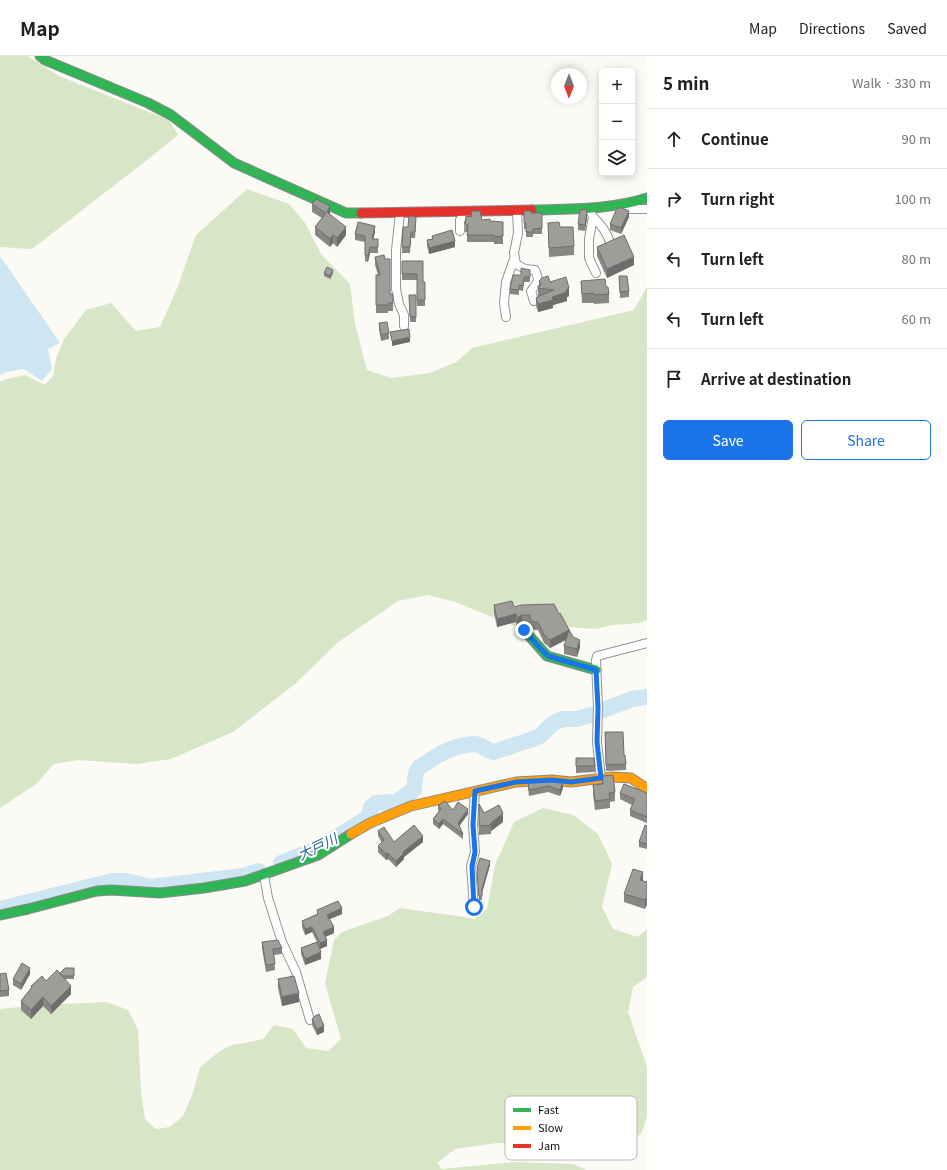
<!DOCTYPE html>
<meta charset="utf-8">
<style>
:root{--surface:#fff;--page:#f6f6f6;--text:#202124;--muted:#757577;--line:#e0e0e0;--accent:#1a73e8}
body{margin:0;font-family:Georgia,"Noto Sans JP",serif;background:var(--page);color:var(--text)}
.controls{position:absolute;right:12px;top:12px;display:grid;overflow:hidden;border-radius:6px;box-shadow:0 2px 10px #0003}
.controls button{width:36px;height:36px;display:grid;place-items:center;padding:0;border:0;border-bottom:1px solid var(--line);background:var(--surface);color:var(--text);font:20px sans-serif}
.compass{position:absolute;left:551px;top:12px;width:36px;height:36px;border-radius:50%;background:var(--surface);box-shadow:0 2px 10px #0003;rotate:180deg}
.stop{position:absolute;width:12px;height:12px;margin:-9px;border:3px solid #1a73e8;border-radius:50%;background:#fff}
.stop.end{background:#1a73e8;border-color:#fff;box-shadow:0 1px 4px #0008}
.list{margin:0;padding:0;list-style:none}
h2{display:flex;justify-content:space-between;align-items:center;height:52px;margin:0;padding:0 16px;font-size:17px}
h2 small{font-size:13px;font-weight:400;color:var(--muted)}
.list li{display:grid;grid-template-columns:26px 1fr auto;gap:12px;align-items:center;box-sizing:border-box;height:60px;padding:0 16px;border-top:1px solid var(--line)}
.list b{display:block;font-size:15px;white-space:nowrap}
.list em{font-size:13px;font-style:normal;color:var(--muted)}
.actions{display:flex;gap:8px;padding:12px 16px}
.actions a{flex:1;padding:9px 0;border:1px solid var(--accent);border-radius:6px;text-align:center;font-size:14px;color:var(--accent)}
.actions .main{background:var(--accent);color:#fff}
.icon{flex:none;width:22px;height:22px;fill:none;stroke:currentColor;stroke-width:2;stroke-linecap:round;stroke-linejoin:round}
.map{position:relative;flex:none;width:647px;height:1114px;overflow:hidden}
header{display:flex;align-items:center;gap:24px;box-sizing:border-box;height:56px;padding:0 20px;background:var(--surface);border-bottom:1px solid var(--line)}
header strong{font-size:19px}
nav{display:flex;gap:22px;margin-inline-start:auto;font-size:14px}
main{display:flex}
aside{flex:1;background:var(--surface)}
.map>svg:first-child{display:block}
</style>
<header>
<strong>Map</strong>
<nav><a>Map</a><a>Directions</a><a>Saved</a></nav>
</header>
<main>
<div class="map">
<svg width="647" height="1114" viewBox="0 0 647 1114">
<rect width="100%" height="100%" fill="#fbfaf5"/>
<path fill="#d7e6c6" d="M0,0H28L59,20L169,64L178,79L147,104L32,193L0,191Z
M247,133L289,148L305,167L321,198L350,228L355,268L367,314L391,322L430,317L456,306L472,292L634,254L647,231V564L639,567L612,569L596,573L556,570L520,572L455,546L428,539L398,545L337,587L295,628L233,676L171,703L137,708L78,704L54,708L36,728L0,752V326L7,323L25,319L45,329L53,320L56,303L64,283L86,254L111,247L136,275L160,271L178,230L196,179Z
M543,752L573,759L598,778L612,808L602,851L613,873L638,881L647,873V921L633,931L628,956L647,1011V1061L641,1078L623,1089L497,1087L455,1093L437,1107L442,1113L515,1106L573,1108L586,1114H0V953L40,949L107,946L128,954L138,974L141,1035L145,1063L156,1073L170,1071L183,1060L193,1037L200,1011L220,995L232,989L250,986L263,983L274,969L293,973L306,992L328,995L341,983L325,927L334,884L342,876L388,860L400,852C425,856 450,858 475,863L487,853L495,809L514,766Z"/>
<path fill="#cee6f2" d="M0,200L60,287L48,293L52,313L42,325L24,313L6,316L0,319Z"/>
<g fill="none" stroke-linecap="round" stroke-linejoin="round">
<path stroke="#cee6f2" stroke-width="16" d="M603,654L632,643L647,641
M281,807L317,793L369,761L371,751L376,747L396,746L414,734C415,728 414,718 418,713C420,710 423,709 426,707C440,697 456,689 474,688C482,688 487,695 494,696L533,683L540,680L552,668L557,665L564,663H577L591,659
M0,853L112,825H126L151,831L243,820L259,815"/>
<defs>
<path id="street" d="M593,152H589L593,161L589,183V202L596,217
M619,153H647
M517,154L518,177L514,197L516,208L525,213L535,214C540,225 538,226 531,235L534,245
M400,157L396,194V233L399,248L404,259V270
M593,161C601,168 606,175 610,186
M460,175V164L468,155
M506,261L504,247L506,226L514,203
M601,722L597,686L598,652L596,605L597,600L647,587
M264,819L268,842L282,886L296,916L310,964
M474,851L471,810L475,796L473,769L475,735"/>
<path id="fast" d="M40,0L45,4L148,47L171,59L234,107L346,157H361
M532,154C570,153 610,154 647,142
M524,574L547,600L596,614
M0,859L28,853L97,835L111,834L160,837L204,832L245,825L318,799L351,778"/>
<path id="slow" d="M351,778L370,767L411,750L516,726L552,724L571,726L612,721L631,722L647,733"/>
<path id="jam" d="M361,157L532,154"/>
</defs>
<use href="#street" stroke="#959593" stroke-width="10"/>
<use href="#fast" stroke="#8c8b89" stroke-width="11"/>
<use href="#slow" stroke="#8c8b89" stroke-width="11"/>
<use href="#jam" stroke="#8c8b89" stroke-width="11"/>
<use href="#street" stroke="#fefefe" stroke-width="8"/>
<use href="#fast" stroke="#30b455" stroke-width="9"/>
<use href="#slow" stroke="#ff9f0a" stroke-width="9"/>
<use href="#jam" stroke="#e5322d" stroke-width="9"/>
</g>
<path fill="#898784" d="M312,148L330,159L346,179L337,191L333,187L330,191L315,179V171L322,162L312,156Z
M471,155L482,164L503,166V188H494V186H467V176H465L466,160H471Z
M524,155L531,157H542V178H533V181H526V173H524Z
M629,161L621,178L610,174V168Z
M587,162L585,175L578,174V168Z
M416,167L415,182H411L410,197H402V191L408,171Z
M548,167L560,171L574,190V199L549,201Z
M375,176L373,183H378V197H370L368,206L365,205V186L355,184V178Z
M432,180L455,191L429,198L427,190V184L432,183Z
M597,191L634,209L607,222L597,200Z
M375,201L390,238H393V255H388V257H376V219H378L375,209Z
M402,205H423V226H425V250H417V224H402Z
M530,214V226H524L523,235L519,234V239L510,238V233L521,219Z
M324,217H333L330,223L324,220Z
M619,220L629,235V241L620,242Z
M539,225L550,226L569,240L567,241V245L553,249V252L538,256L536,250V242L538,240V230H539Z
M581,225L606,231L609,238V247L594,248V247H582Z
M409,239H416V266H410Z
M379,267L389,277V283L381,285L379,273Z
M494,549L514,551L559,558L573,581L580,591L577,601L564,598V590L566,584L550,592L544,587L538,574H534L530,570V567H522L517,570L516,566L497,571L494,557Z
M605,676L624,699L626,708V714L606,715Z
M576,702L595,710V716L576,717Z
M602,720L615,736V745L610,746V752L595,754L593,738V729L602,728Z
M528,726L563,732L560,740L548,736L529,740L528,732Z
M620,737H647V767L630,760V754L632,749L620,743Z
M479,748L484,757L503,766L491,775V778L479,779Z
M438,749L468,758L459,770L463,778V783L443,768L439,773L433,768V763L439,756L438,754Z
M647,770V793L639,791V786Z
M378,775L394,786H423L404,801V803L396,811L388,803L386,804L378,796V790L382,787L378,780Z
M490,809L482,837V844H479L477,812Z
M643,825L647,826V850H646L645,853L624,846V838Z
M317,854L342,858L330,863L334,877L325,881L327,890L320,893L318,888L321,903L305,909L301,898V892L317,886L312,876L305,879L302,871V865L317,858Z
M262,886L282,892V898L274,899L275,914L266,916L262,892Z
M74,912V923H65L71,938L51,958L43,950L31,963L21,954V945L31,934V930L46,925L60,917Z
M0,918L9,934V940L0,941Z
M30,918L21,934L13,929V923Z
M278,923L299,946L282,950L278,932Z
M312,963L324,976L317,979L312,969Z"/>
<path fill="#6f6e6c" d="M330,150V159L327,156Z
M587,155V162L585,175V169Z
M629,155V161L621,178V172Z
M375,170V176L372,189V183Z
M346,171V179L337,191V182Z
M333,179V187L330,191V183Z
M455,185V191L429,198V192Z
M370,191V197L368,206V200Z
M634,201V209L607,222V213Z
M333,214V217L330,223V220Z
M569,232V240L567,241V245L553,249V252L538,256V248L566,234Z
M410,281V286L392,290V285Z
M516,558V566L497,571V563Z
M522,559V567L517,570V562Z
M569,574V582L550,592V584Z
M580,584V591L577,601V593Z
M563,726V732L560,740V734Z
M468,753V758L458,772V767Z
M503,757V766L491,775V767Z
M443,763V768L439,773V768Z
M423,780V786L404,801V803L396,811V805L403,796Z
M388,797V803L386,804V798Z
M490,805V809L482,837V833Z
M643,816V825L640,824Z
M646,842V850L645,853V844Z
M342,852V858L327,864V859Z
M312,871V876L305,879V873Z
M334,871V877L323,882V876Z
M327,884V890L320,893V887Z
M321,896V903L305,909V903Z
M30,912V918L21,934V928Z
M71,930V938L51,958V950Z
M299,937V946L282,950V941Z
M43,941V950L31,963V954Z
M324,970V976L317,979V973Z"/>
<path fill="#9f9d9a" stroke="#6f6e6c" d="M316,143L330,150L327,156L346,171L337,182L333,179L330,183L315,171L326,157L312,148Z
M617,152H622L629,155L621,172L610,168Z
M586,153L587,155L585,169L578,168L580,154Z
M471,155H480L482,164L490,163V165L503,166V180L494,181V179H467L468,169L465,168L466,160L472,161Z
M524,155H531V157H542V172L533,173V176H526V167H524Z
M409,160L416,161L415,176H411L410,191H402L403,171H408Z
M358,166L375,170L372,183H378V191H370L368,200L365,199V180L355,178Z
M559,166L560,171H573L574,190L549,192L548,167Z
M452,174L455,185L429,192L427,184L433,183L432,180Z
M624,179L634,201L607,213L597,191Z
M384,199L385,203H390V238H393V247H388V249H376V219H380L375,201Z
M402,205H423V226H425V244H417V218H402Z
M327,211L333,214L330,220L324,217Z
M521,212L530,214V221H524L523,230L519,229V234L510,233L513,219H521Z
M548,220L550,226L566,221L569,232L566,234L567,236L552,241L553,244L538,248L536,242L539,240L554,234L538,232V230L541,229L539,225L542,222Z
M619,220H627L629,235L620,236Z
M605,223L606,231H608L609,238L594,239V237L582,238L581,225Z
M409,239H416V261L410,260Z
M387,266L389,277L381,279L379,267Z
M409,273L410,281L392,285L390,276Z
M512,545L514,551L522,549L554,548L559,558L560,557L573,581L580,584L577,593L564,590L569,574L550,584L544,579L538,566H534L530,562V559H522L517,562L516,558L497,563L494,549Z
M605,676H623L624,699H625L626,708L606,709Z
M576,702H594L595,710H576Z
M613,719L615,736L609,737L610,743L595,745L593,729L603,728L602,720Z
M552,725L563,726L560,734L548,730L529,734L528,726Z
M624,728L647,737V761L630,754L635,743L620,737Z
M445,745L453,754L458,746L468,753L458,767L463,778L443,763L439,768L433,763L441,753L438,749Z
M479,748L484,757L499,749L503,757L491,767V769L479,770Z
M414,769L423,780L403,796L404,797L396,805L388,797L386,798L378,790L384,784L378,775L384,771L394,786Z
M645,769L647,770V788L639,786Z
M480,802L490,805L482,833V840H479L477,817L478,813L477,812Z
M633,813L643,816L640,824L647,826V842H646L645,844L624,838Z
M338,845L342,852L327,859L334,871L323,876L327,884L320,887L312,871L305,873L302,865L318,858L317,854Z
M278,884L282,892L273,893L275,908L266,909L262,886Z
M317,886L321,896L305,903L301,892Z
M22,907L30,912L21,928L13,923Z
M65,912H74V920H62L60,917Z
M57,914L71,930L51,950L43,941L31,954L21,945L32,931L31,930L42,920L46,925Z
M6,917L9,934L0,935V918Z
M294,920L299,937L282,941L278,923Z
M319,958L324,970L317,973L312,963L315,960Z"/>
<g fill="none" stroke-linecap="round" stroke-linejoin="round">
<path stroke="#1a73e8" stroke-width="5" d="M474,851L472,810L475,796L473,769L475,735L516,726L552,724L571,726L601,722L597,686L598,652L596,614L548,600L539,591L524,574"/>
</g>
<g text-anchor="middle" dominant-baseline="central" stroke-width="4" stroke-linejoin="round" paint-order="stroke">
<g font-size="14" font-style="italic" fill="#236796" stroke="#fff">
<text transform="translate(317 790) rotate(-26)">大戸川</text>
</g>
</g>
<rect x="505" y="1040" width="132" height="64" rx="6" fill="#fff" stroke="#b7b7b7" stroke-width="1"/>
<rect x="513" y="1052" width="18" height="4" fill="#30b455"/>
<rect x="513" y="1070" width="18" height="4" fill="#ff9f0a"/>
<rect x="513" y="1088" width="18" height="4" fill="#e5322d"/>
<g font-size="11" fill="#0f0f0f">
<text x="538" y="1058">Fast</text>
<text x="538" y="1076">Slow</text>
<text x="538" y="1094">Jam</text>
</g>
</svg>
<div class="controls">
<button>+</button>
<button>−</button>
<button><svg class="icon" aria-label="layers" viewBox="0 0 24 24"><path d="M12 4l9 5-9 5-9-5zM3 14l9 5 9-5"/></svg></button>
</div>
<svg class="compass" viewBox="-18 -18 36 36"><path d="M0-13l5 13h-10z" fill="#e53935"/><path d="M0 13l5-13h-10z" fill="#757577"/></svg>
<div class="stop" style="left:474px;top:851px"></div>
<div class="stop end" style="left:524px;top:574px"></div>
</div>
<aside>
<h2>5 min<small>Walk · 330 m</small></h2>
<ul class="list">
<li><svg class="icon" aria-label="ahead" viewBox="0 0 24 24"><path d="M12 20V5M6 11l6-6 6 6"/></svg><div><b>Continue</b></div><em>90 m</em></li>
<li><svg class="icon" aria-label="right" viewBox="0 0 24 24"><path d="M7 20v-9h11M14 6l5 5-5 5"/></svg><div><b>Turn right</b></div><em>100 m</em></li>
<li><svg class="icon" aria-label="left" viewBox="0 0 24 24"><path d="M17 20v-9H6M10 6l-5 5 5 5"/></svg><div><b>Turn left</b></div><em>80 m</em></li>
<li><svg class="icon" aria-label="left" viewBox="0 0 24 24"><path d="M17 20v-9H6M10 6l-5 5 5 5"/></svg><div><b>Turn left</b></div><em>60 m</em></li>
<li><svg class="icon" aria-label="arrive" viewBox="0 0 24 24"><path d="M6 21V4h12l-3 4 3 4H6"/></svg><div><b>Arrive at destination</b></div></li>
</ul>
<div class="actions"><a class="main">Save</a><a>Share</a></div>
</aside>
</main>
